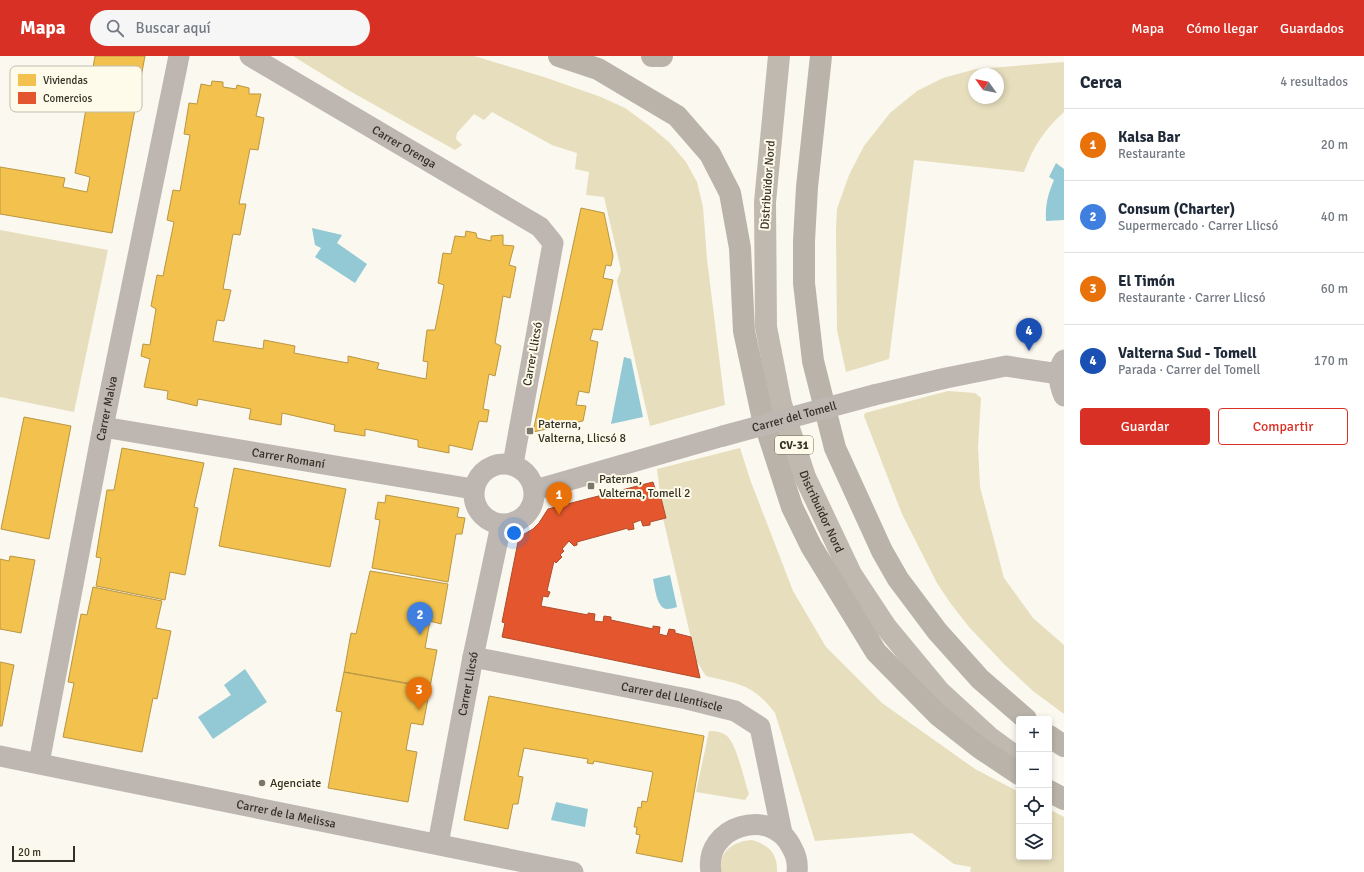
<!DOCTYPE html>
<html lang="es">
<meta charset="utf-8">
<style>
:root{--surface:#fff;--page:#f6f6f7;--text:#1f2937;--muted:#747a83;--line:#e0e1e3;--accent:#d93025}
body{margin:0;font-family:Signika,sans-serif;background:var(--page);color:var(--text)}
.controls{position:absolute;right:12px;bottom:12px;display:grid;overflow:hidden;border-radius:4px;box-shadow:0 2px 6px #0003}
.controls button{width:36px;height:36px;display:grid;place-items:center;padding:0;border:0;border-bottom:1px solid var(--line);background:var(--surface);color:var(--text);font:20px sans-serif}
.compass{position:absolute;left:968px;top:12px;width:36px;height:36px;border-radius:50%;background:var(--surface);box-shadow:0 2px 6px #0003;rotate:303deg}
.scale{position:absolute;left:12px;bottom:10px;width:63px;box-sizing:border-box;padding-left:4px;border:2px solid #333025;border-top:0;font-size:11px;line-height:14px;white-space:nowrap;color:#333025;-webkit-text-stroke:3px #fffbea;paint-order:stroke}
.you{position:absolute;left:514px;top:477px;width:14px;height:14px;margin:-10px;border:3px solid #fff;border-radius:50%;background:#1a73e8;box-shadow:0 0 0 6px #1a73e833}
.badge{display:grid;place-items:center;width:26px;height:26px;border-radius:50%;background:var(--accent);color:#fff;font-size:13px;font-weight:700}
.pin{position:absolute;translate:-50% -33px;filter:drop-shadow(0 1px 2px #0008)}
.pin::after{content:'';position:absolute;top:21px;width:14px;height:12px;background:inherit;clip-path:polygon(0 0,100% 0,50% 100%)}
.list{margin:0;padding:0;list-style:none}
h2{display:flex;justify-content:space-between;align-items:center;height:52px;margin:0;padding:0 16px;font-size:17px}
h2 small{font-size:13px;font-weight:400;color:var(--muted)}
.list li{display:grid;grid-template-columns:26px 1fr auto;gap:12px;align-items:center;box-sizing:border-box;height:72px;padding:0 16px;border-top:1px solid var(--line)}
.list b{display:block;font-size:15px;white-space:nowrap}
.list p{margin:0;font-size:13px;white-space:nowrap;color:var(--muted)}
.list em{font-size:13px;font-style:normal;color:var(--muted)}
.actions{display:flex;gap:8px;padding:12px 16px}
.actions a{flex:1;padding:9px 0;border:1px solid var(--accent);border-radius:4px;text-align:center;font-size:14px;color:var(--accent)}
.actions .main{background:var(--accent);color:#fff}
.icon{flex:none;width:22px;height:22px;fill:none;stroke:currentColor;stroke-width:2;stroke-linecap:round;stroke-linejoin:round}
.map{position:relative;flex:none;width:1064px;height:816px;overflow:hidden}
header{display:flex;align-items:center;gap:24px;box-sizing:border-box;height:56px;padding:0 20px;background:var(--accent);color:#fff}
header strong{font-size:19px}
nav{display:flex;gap:22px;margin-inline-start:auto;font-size:14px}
.search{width:280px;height:36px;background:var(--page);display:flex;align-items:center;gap:10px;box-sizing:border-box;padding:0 14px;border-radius:22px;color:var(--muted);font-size:15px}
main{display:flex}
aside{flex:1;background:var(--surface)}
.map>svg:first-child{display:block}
</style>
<header>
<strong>Mapa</strong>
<div class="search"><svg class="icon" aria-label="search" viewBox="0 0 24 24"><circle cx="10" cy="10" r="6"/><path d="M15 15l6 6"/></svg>Buscar aquí</div>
<nav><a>Mapa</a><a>Cómo llegar</a><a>Guardados</a></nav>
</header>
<main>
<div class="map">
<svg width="1064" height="816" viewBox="0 0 1064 816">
<rect width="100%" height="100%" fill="#faf8ef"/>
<path fill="#e7debd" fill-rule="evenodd" d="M293,0H474L544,21L601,41L625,52L651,71L670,87L686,106L697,126L703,151L707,203L725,349L650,370L617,225L621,214L604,141L586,139L589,116L575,113L577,97L552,89L492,56L484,64L474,58L457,77L456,83L462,89L455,94L348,34Z
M1064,6V56C1044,74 1033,91 1024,116L914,104L889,303L846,316L837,274L836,174L837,153L849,119L864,90L890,57L917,35L943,22L976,13ZM974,18H998V42H974Z
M0,174L108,194L74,356L0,341Z
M948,335L975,337L981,342L978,391L980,431L1004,522L1033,562L1064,589V658L1033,635L1004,608L969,571L951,548L937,527L902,458L864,360L865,357Z
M740,392L751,426L793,535L826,591L882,647L975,713L1019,736V801H1049V753L1064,761V816H970L971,811L954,808L912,777L815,785L775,657C753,628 739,628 706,620L696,604L663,462L657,413Z
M709,675C716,675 722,676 727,680C737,689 744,724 749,738L745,744L696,736Z
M752,784C769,789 778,798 777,816H721C718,795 734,785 752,784Z"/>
<path fill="#92c9d5" d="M1056,107L1064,113V164L1046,165C1045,149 1048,138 1054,124L1049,121Z
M312,172L342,179L337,187L367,208L355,227L315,201L321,192L315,189Z
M624,301L631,303L643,361L611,368Z
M670,519L677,551C674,552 670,553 667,553C657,553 655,532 653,523Z
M245,613L267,646L213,683L198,661L231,639L224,629Z
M556,746L588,753L585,771L551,764Z"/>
<path fill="#f2c14e" stroke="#b99642" d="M95,0H145L112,177L0,158V111L65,122L63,131L87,136L90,121L75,117Z
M212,25L223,26V31L236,33L237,29L249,32V38H261L256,60L264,62L258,94L250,93L239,148H246L240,179L233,178L223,233L231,234L224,265L217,264L213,285L263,293L264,284L295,290L294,297L348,307V300L379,307L377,313L426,323L428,306L423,305L427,274H435L444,229L438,227L443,197L451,198L455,180L465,181L466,175L476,177L477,182L491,185V180L503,179V189L514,190L509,209L516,211L510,242L503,240L495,287L501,290L495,320L489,318L483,353L489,354L487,366L479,365L472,394L449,389V397L418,391V384L365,373V380L334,375L335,369L282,357L281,369L249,363L251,353L198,343L197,350L167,343L168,335L144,331L150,303L141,300L143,288L150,289L156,253L151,250L157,219L163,220L174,166L167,164L173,134L180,135L190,79L184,78L189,47L197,48L201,28L211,30Z
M581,152L604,157L613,200L611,210L606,209L603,222L613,224L602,274L593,273L590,284L598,286L589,337L579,335L576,349L586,350L583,365L533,376Z
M24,361L71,370L49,483L1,473Z
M122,392L204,407L194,451L198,452L185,519L170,516L165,544L96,530L101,502L96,501L107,434H114Z
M234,412L346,433L330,511L219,490Z
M386,439L459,452L457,461L465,462L462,478H456L448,526L372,512L380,464L375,463L378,446L385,447Z
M10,500L35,504L21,577L0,573V503L9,505Z
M370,515L448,528L441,568L430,565L425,592L437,594L430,631L344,616L351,577L356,578Z
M93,531L162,545L156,572L171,575L157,643L153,642L142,696L63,681L74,627L68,626L81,558L87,559Z
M0,606L14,609L2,670H0Z
M344,616L430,632L423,669L411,667L406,694L417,696L408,746L328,732L342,656L336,655Z
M489,640L704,680L682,806L636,797L640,779L636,778L637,771H634L638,751L641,752L642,745L647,746L653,716L594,705L593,708L587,707L588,703L524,692L518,720L523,721L518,748H513L508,773L464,764Z"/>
<path fill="#e4572e" stroke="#af4b2b" d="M653,426L657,439L660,438L666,462L650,466V469L643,470L641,464L633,467L634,473L628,474V472L577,486V489L574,490L569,485L562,493L564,495L560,499L562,501L556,507L554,505L547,535L550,536L548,541L543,540L541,550L588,559V557L595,558L594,565L603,566L604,560L611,561V564L653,573V570L660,571L659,578L667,580L669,573L675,574V577L691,581L700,622L502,581L505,567L502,566L519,481L533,473L539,467L548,453Z"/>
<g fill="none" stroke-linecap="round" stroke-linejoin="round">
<g stroke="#beb7b1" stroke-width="21">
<path id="s1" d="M250,0L540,171L553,187L513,408"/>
<path d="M1064,304C1056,315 1059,328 1064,340"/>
<path d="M874,339L946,322L1006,310L1059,318"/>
<path id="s2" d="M103,371L473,433"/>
<circle cx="504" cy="438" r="30"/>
<path d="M535,434L723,380"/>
<path id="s3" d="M473,601L687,643L735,655L760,671L782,777"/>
<path id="s4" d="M0,700L573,816"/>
<path id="s5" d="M39,707L103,371L179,0"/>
<path id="s6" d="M438,788L473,601L501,469"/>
<path d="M711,816C703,770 772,749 792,792C796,799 798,808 797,816"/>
</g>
<path stroke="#c0b9b0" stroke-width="22" id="s7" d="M779,0L765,146L766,271L781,348L805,421L851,518L886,571L939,635L989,681L1019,703"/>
<path stroke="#bab3a9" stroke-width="22" d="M559,0L598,13L677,60L710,98L730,137L740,192L744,275L762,359L792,451L811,490L876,596L938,659L980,692L1019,718
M652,0H662
M821,0L807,131L804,185V227L813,305L835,392L882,495L898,523L937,575L980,623L1026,663
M1049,680L1064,690
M1049,735L1064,743"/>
<path stroke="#beb7b1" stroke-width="21" id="s8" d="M723,380L874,339"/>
</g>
<g fill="#79766c" stroke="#fffbea" stroke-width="1.5">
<rect x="526" y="371" width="8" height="8" rx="2"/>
<rect x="587" y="426" width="8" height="8" rx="2"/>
<circle cx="262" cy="727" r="4"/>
</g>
<g text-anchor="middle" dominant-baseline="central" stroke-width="4" stroke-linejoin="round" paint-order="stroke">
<rect fill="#fffbea" stroke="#706d60" stroke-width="1" x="775" y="380" width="38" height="18" rx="3"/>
<g font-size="11" font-weight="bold" fill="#333025">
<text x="794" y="389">CV-31</text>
</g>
<g font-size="12" fill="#333025" stroke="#fffbea">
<text stroke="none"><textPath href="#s1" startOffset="179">Carrer Orenga</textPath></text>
<text transform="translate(768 129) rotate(-86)">Distribuïdor Nord</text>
<text transform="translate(533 298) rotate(-80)">Carrer Llicsó</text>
<text stroke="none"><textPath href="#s5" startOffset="361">Carrer Malva</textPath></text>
<text stroke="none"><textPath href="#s8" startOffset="74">Carrer del Tomell</textPath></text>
<text stroke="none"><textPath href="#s2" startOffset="188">Carrer Romaní</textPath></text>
<text stroke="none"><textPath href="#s7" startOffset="465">Distribuïdor Nord</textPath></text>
<text stroke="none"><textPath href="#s6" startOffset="163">Carrer Llicsó</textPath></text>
<text stroke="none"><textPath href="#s3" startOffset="203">Carrer del Llentiscle</textPath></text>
<text stroke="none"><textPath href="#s4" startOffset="292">Carrer de la Melissa</textPath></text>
</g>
<g font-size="12" fill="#333025" stroke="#fffbea" text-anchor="start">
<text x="538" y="368">Paterna,<tspan x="538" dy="14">Valterna, Llicsó 8</tspan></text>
<text x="599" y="423">Paterna,<tspan x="599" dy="14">Valterna, Tomell 2</tspan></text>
<text x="270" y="727">Agenciate</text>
</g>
</g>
<rect x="10" y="10" width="132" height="46" rx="6" fill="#fffbea" stroke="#c2beaf" stroke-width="1"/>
<rect x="18" y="18" width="18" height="12" fill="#f2c14e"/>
<rect x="18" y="36" width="18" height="12" fill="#e4572e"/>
<g font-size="11" fill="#333025">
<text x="43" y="28">Viviendas</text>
<text x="43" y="46">Comercios</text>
</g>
</svg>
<div class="controls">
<button>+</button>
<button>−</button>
<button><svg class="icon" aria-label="locate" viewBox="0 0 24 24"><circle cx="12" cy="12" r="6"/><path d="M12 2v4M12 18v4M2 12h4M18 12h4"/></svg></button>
<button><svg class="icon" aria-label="layers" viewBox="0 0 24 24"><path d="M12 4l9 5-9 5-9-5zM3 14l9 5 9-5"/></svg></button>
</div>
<svg class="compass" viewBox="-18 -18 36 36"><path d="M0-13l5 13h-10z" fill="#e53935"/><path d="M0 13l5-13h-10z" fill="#747a83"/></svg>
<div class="scale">20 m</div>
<div class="you"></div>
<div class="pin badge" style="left:559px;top:459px;background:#e8710a">1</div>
<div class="pin badge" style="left:420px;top:579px;background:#3f7fe0">2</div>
<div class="pin badge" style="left:419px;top:654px;background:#e8710a">3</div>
<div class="pin badge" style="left:1029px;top:295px;background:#1a4fb4">4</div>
</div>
<aside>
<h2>Cerca<small>4 resultados</small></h2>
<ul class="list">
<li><span class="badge" style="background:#e8710a">1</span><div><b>Kalsa Bar</b><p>Restaurante</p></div><em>20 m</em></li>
<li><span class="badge" style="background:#3f7fe0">2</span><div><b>Consum (Charter)</b><p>Supermercado · Carrer Llicsó</p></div><em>40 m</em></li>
<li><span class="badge" style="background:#e8710a">3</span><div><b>El Timón</b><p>Restaurante · Carrer Llicsó</p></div><em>60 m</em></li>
<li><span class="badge" style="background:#1a4fb4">4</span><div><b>Valterna Sud - Tomell</b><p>Parada · Carrer del Tomell</p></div><em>170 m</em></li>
</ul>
<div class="actions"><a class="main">Guardar</a><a>Compartir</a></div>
</aside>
</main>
